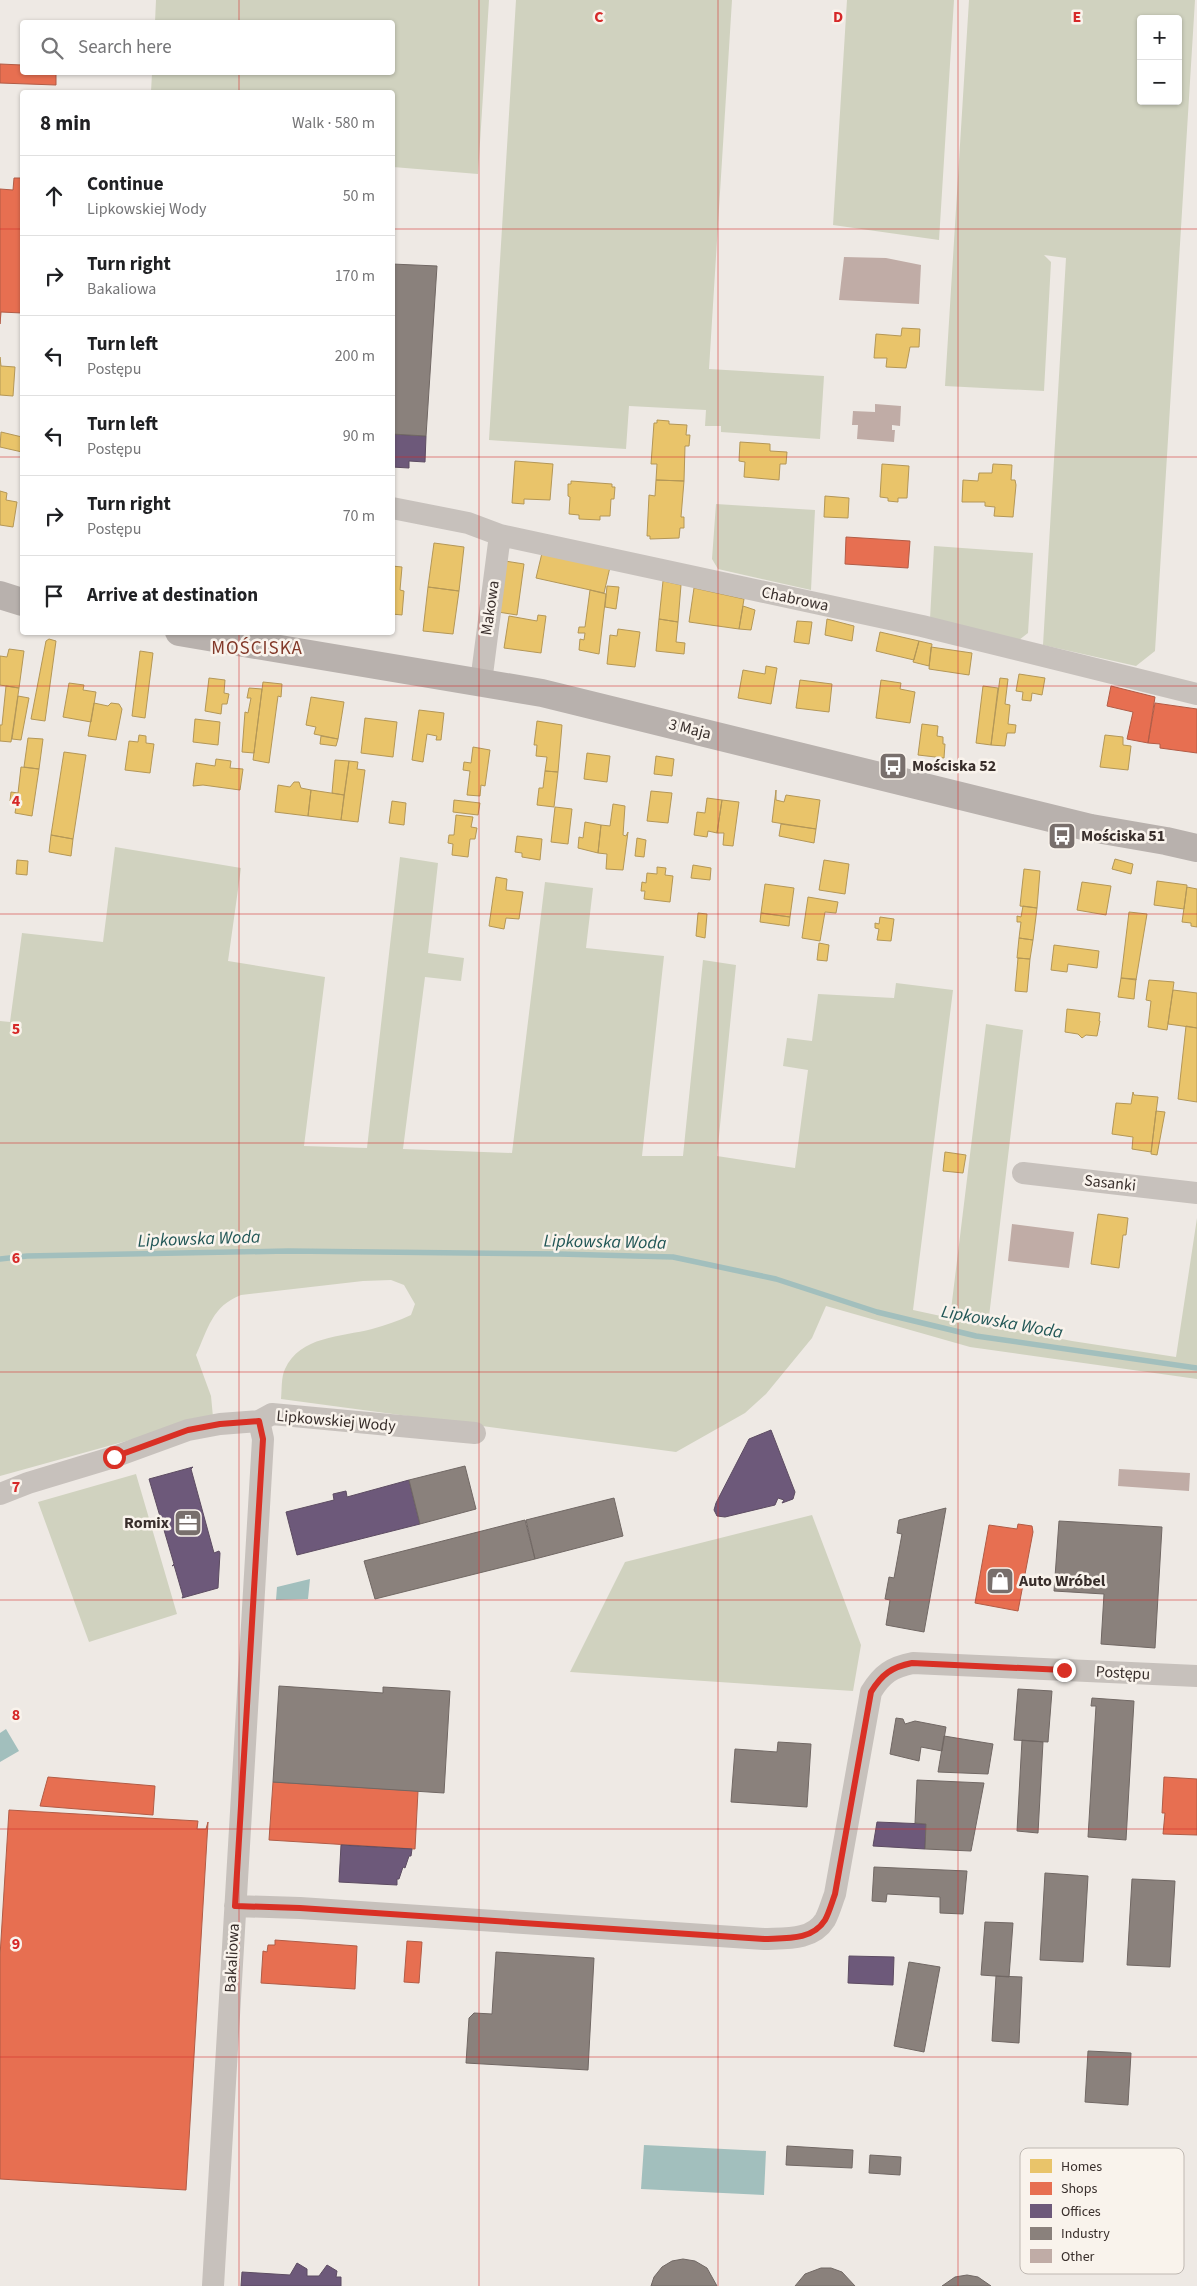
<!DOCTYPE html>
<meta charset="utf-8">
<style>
:root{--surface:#fff;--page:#f6f6f6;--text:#202124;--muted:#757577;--line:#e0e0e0}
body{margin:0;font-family:"Source Sans 3",sans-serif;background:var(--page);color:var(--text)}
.controls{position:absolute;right:15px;top:15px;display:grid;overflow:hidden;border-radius:5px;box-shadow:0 1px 4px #0004}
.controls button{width:45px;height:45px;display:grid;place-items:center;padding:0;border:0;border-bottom:1px solid var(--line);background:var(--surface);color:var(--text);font:25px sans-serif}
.stop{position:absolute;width:15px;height:15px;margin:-11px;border:4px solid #d93025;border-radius:50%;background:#fff}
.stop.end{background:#d93025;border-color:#fff;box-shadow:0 1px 5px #0008}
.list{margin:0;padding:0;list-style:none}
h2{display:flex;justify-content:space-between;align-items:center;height:65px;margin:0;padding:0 20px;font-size:21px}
h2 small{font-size:16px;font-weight:400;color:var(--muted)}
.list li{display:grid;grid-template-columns:32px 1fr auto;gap:15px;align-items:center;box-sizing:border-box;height:80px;padding:0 20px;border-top:1px solid var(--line)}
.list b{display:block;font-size:19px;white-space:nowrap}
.list p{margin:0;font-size:16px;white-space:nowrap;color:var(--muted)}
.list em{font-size:16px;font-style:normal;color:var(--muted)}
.icon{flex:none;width:28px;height:28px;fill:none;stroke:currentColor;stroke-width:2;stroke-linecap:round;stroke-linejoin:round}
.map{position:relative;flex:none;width:1197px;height:2286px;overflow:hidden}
.search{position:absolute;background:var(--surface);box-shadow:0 1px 4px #0004;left:20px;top:20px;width:375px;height:55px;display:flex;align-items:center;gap:12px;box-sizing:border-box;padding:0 18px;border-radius:5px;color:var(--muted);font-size:19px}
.panel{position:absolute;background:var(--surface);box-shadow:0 1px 4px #0004;left:20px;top:90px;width:375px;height:545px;border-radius:5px}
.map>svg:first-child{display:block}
</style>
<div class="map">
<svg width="1197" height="2286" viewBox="0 0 1197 2286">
<rect width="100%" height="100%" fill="#eee9e4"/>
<path fill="#d0d2bf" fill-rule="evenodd" d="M156,0H489L478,174L393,167L392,92H151L152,73L392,72V22H155Z
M516,0H732L709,369L824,376L820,439L721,432V426H705L706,410L629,406L626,449L489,440Z
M847,0H954L939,240L833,225Z
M969,0H1195L1155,651L1136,666L1043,645L1066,258L1044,255L1051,262L1044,391L945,386ZM1141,19H1178V101H1141Z
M716,504L815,510L811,590L718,569L712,559Z
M934,546L1033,553L1028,633L1019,640L930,619Z
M115,847L241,868L228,961L325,977L304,1146L367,1148L400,857L438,863L428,953L464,958L461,981L425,977L403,1149L512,1153L545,882L593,888L586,948L664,956L642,1156H683L703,960L736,965L717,1156L795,1168L808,1070L783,1066L787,1038L812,1041L818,994L894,998L896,983L953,990L913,1310L950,1318L986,1024L1023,1030L988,1325L1072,1341L1176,1357L1197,1218V1379L970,1347L826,1306L812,1338L766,1394L745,1413L676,1452L281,1399C282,1390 281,1377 285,1369C300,1336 341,1337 372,1329C386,1325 398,1321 411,1315L415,1304L404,1285L391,1280L363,1281L241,1295C212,1306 208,1329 196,1355L211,1396L213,1417L0,1476V1021L10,1022L22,933L103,942Z
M136,1474L177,1614L89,1642L38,1502Z
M812,1515L861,1645L853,1691L570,1672L625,1562Z"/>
<path fill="#a2bfbd" d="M310,1579L308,1599L276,1600L277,1587Z
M6,1729L19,1751L0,1762V1733Z
M644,2145L766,2151L764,2195L641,2189Z"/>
<path fill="#e9c46a" stroke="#b49757" d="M902,328L920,329L919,347H910L906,368L886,367L887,358H874L876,334L901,336Z
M0,357L1,366L15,367L13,396L0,395Z
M657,420L669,421V424L687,425L686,435H690L689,446H685L684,481L656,480L657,464H651L654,423H657Z
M1,432L22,437V452L0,447Z
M740,442L770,444V451L787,452L786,464H780L779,480L744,477L745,462L739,461Z
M515,461L553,464L550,500L524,499V504L512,503Z
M882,464L909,466L907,498H898V502L888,501V498L880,497Z
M993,464L1012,465L1011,480H1015L1016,485L1013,517L994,516L995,507L985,506V502H962L963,480L978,481L979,473H992Z
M656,480L684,481L681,517H684V528H680L679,538L650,539V536H647L649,495L655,496Z
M571,481L612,484V487H615L614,499H611L610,516H600V520L579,519V515L569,514L570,497L568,496V484H571Z
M0,491L7,493L6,500L17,502L13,527L0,525Z
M825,496L849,498L848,518L824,517Z
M434,543L464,547L459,591L428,587Z
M542,553L610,567L604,593L536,578Z
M505,561L524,564L517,615L498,612Z
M392,566L402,567L400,590L404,591L402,615L392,614Z
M663,581L681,585L678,622L659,619Z
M607,586L619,587L616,609L605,607Z
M428,587L459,591L453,634L423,631Z
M694,588L744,599L739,629L689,622Z
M590,590L606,594L599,654L579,650L580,639L584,640L585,633H578L579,627H585Z
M743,606L755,610L751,630L739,629Z
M538,615L546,616L541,653L504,648L509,616L537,621Z
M659,619L678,622L676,642L685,643L684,654L656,651Z
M827,619L854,626L852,641L825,635Z
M797,621L812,622L809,644L794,642Z
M618,629L640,632L635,667L607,664L610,635L617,636Z
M880,632L919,641L914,660L876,651Z
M49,639L56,641L45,721L31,719L46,641Z
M919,641L932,644L929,666L913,662Z
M931,647L972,653L969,675L929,669Z
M9,649L24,651L19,688L0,685V656L7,657Z
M140,651L153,653L145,718L132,716Z
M766,666L777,668L771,704L738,698L743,670L765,674Z
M1019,674L1045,678L1042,695L1032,693L1031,701L1022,700L1023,692L1016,691Z
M209,678L225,680L224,693L229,694L227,704H222L221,714L205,711Z
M1000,678L1008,679L1005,704L1010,705L1008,724L1016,725L1015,733H1007L1005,746L991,745Z
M800,680L832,684L829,712L796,708Z
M881,680L901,683L900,689L915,692L910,723L876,718Z
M263,682L282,684L281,697L278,696L269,763L253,760Z
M69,683L84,685L83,690L96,692L91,722L63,717Z
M6,686L19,688L11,742L0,741V725H2Z
M983,686L998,688L991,745L976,743Z
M249,688L262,689L254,753L242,752L245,712L248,713L251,698H247Z
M18,696L29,698L21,740L12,739Z
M311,697L344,702L338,739L314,734L316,727L306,725Z
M94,703L108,706L111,703L119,704L122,709L116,740L88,736Z
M419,710L444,713L441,740H436L437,736L427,734L423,762L412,760Z
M365,718L397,722L393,757L361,753Z
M195,719L220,722L218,745L193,742Z
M537,721L562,725L558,772L545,771L547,757L536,756L537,745H534Z
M922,724L938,726L937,736L943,737V744H945L944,758L918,755Z
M139,735L146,736V743L154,744L150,773L125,770L129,741L138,742Z
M1105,735L1123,737V745L1131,746L1128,770L1100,767Z
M321,736L338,739L336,746L320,744Z
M28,738L43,739L39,769L24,767Z
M473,747L490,750L485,786L481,785L480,796L467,795L470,771L463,770L464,762L471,763Z
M64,752L86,755L73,839L51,835Z
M587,753L610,756L607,782L584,779Z
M656,756L674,759L672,776L654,774Z
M216,759L231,761L230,768L243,769L240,790L203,785L193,786L196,763L215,766Z
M335,760L349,761L344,795L332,793Z
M349,761L358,762L357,769L365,770L358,822L341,820Z
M21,767L39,769L32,816L15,813L17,801H10L11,792L18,793Z
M545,771L558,772L554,807L537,805L539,788H543Z
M294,782H299L301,788L311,790L308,816L275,812L278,785L290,787Z
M311,790L344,795L341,820L308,816Z
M776,790V800L784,802L786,795L820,800L816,829L772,822Z
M651,791L672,793L668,823L647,821Z
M707,798L722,800L717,833L708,831L707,837L694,835L697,812L705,813Z
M454,800L480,803L478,815L453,812Z
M722,800L739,802L733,846L723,845L724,833H717Z
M392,801L406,803L404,825L389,823Z
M613,804L625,806L623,835L626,836L628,832L623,870L606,869L607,854L598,853L601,825L610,826Z
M555,807L572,809L568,844L551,842Z
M456,815L473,817L471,827L477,828L475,839H470L468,857L452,855L453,844L448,843L449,835H454Z
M585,822L601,825L598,853L578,848L579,837L583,838Z
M781,824L816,829L814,843L779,836Z
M51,835L73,839L71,856L49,852Z
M517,836L542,839L540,860L522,857V853L515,852Z
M637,838L646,840L644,857L635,856Z
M1115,859L1133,864L1131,874L1112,869Z
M17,860L28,861L27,875L16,874Z
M824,860L849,864L845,894L819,890Z
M693,865L711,868L710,880L691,878Z
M657,867L666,868L665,875L673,876L670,902L644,899L645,891H641L642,882L646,883L647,873L657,874Z
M1024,869L1040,871L1037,908L1020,906Z
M496,877L507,879L506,890L523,892L519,919L506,918L504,929L489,926Z
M1157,881L1187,885L1184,909L1154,905Z
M1082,882L1111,886L1106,915L1077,910Z
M765,884L794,888L790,917L761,913Z
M1187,887L1197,889V927L1191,926V923L1182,922Z
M808,897L838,902L836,913L825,912L820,941L802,938Z
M1023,906L1037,908L1033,940L1019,938L1021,922H1017V916L1021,917Z
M1129,912L1147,914L1136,980L1121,978Z
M698,913L707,914L705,938L696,936Z
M761,913L790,917L789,926L760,922Z
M880,917L894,919L891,941L877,940L879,929L875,928V923L879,924Z
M1019,938L1033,940L1030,959L1017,958Z
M819,943L829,945L827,961L817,960Z
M1054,945L1099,951L1097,968L1068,964L1067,972L1051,970Z
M1018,958L1030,959L1027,992L1015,991Z
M1121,978L1136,979L1134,999L1118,997Z
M1149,980L1174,982L1167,1030L1148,1027L1151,1001L1146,1000Z
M1173,990L1197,993V1028L1168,1024Z
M1067,1009L1100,1013L1099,1021H1100L1097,1036L1086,1035L1082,1038L1078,1034L1065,1032Z
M1186,1026L1197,1028V1102L1178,1099Z
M1133,1092L1134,1095L1158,1097L1151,1152L1132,1149L1133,1137L1112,1134L1116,1103L1131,1104Z
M1156,1111L1165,1112L1157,1155L1151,1154Z
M945,1152L966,1155L963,1173L943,1171Z
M1098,1214L1128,1218L1126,1235H1123L1119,1268L1091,1264Z"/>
<path fill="#e76f51" stroke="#b25c46" d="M0,64L22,65V72H56V85L0,83Z
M14,178H22V313L1,312L0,324V189L13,190Z
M846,537L910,541L908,568L845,564Z
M1111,686L1155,697L1148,743L1127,739L1133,712L1107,706Z
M1155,703L1197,709V753L1160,748V744L1148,743Z
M1018,1524L1032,1526L1033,1532L1018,1611L975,1603L989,1525L1017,1529Z
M48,1777L155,1786L153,1815L40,1806Z
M1164,1777L1197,1779V1835L1163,1834L1165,1813H1162Z
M273,1782L418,1791L415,1849L269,1840Z
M9,1810L198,1821L197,1829H206L208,1822L186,2190L0,2179V1956Z
M275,1940L357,1946L355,1989L261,1983L263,1951L267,1952L268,1945H275Z
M407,1941L422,1942L419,1983L404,1982Z"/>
<path fill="#6d597a" stroke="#5d4c62" d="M392,434L426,436L425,462L409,461V468L392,467Z
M771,1430L795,1492L793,1499L782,1503L784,1500L778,1498L775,1505L725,1517L717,1516L714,1510L716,1503L749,1439Z
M193,1467L191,1469L214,1553L219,1551L220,1553L218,1588L182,1598L183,1596L174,1565L172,1566L174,1564L149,1479Z
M409,1480L420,1524L297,1555L286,1512L334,1500L333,1494L346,1491L347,1497Z
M877,1822L926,1824L925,1849L873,1846Z
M341,1845L412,1849L411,1856H409L405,1868L403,1867L399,1879H397V1885L339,1882Z
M849,1956L894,1957L893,1985L848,1983Z
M297,2263L307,2269V2276H319L327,2265L337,2271L336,2277H341V2286H241L242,2272L290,2275Z"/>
<path fill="#8a817c" stroke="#716864" d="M392,264L437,266L426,436L392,434Z
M465,1466L476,1509L420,1524L409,1480Z
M614,1498L623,1536L535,1559L526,1520Z
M946,1508L924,1632L886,1625L890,1600L885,1599L889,1577L894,1578L902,1534L897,1533L899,1520Z
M525,1520L535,1559L375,1599L364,1561Z
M1059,1521L1162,1527L1155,1648L1101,1644L1104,1594L1054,1591Z
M279,1686L383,1693V1687L450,1691L444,1793L273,1782Z
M1018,1689L1052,1691L1048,1742L1014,1740Z
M1092,1698L1134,1701L1126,1840L1088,1837L1096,1706H1091Z
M896,1718L903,1719L905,1724L915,1721L946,1727L942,1751L921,1747L919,1761L890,1754Z
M944,1736L993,1744L988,1774L938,1772Z
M1022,1740L1043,1742L1038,1833L1017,1831Z
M778,1742L811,1744L807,1807L731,1802L735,1749L777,1752Z
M917,1780L984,1783L971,1851L925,1849L926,1824L915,1823Z
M874,1867L967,1871L963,1914L940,1913V1897L887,1894L886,1902L872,1901Z
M1045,1873L1088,1876L1083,1962L1040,1960Z
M1132,1879L1175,1881L1170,1967L1127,1965Z
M985,1922L1013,1923L1009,1977L981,1975Z
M496,1952L594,1958L588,2070L466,2063L469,2018L474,2013L492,2014Z
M909,1962L940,1967L924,2052L894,2046Z
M996,1976L1022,1977L1019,2043L992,2041Z
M1088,2051L1131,2053L1128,2105L1085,2102Z
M787,2146L853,2150L852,2168L786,2165Z
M870,2155L901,2157L900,2175L869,2173Z
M683,2259L695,2261L707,2268L717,2286H651L654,2277L662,2267L672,2261Z
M821,2268H831L842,2272L855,2286H795L805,2274Z
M967,2275L978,2277L991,2286H942L955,2277Z"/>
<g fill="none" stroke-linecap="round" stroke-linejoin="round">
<path stroke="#a2bfbd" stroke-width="5.5" d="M0,1259L27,1256L288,1251L559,1254L673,1257L776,1279L877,1312L976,1336L1197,1368"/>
</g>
<path fill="#c0aca6" d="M844,257L886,258L921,265L919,304L839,300Z
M875,404L901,406L900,426L892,425V430H895L894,442L857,439L858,425H852L853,411L875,412Z
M1012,1224L1074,1232L1069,1268L1008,1261Z
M1119,1469L1190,1473L1189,1491L1118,1486Z"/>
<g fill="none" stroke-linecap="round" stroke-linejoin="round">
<path stroke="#c7c1bc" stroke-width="22" d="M392,508L468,523L500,535L922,626L1197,694
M481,682L500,535
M1023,1173L1197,1193
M0,1494L28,1483L114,1457L188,1430L220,1424L259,1421L272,1414L475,1433
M235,1906L300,1908L764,1939C785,1938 812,1941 825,1920C829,1913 832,1902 835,1894L871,1692C882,1674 892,1667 913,1663L1197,1676
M213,2286L263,1439L259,1421"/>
<path stroke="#b8b1ad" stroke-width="28" d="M0,595L22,602
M179,632L542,693L1091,828L1166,841L1197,848"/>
</g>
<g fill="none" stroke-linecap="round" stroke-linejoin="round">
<path stroke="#d93025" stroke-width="6" d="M114,1457L188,1430L220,1424L259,1421L263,1439L235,1906L300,1908L764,1939C785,1938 812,1941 825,1920C829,1913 832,1902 835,1894L871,1692C882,1674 892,1667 912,1663L1064,1670"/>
</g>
<path fill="none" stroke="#d62828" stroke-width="1" stroke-opacity="0.55" d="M239,0V22M479,0V2286M718,0V2286M958,0V2286M239,72V92M0,229H22M392,229H1197M0,457H22M392,457H1197M239,632V2286M0,686H1197M0,914H1197M0,1143H1197M0,1372H1197M0,1600H1197M0,1829H1197M0,2057H1197"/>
<defs>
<symbol id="bus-square" viewBox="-11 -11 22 22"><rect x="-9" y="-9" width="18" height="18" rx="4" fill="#786f6c" stroke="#f9f3ec"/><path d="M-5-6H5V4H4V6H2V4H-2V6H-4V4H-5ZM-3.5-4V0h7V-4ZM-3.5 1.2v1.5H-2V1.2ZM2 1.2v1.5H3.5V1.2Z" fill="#fff"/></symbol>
<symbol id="office-square" viewBox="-11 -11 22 22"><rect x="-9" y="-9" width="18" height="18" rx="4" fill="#786f6c" stroke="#f9f3ec"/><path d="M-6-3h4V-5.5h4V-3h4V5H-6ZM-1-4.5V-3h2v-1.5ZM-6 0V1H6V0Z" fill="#fff"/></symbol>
<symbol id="shop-square" viewBox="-11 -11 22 22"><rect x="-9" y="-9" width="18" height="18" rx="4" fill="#786f6c" stroke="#f9f3ec"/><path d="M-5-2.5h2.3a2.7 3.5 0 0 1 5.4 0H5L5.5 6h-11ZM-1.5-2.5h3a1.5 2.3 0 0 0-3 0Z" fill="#fff"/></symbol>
</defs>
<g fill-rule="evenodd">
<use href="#bus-square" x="877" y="750" width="32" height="32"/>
<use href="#bus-square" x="1046" y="820" width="32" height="32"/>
<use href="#office-square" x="172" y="1507" width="32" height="32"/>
<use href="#shop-square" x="984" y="1565" width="32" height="32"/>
</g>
<g text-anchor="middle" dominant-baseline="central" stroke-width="5" stroke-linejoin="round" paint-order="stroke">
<g font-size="16" fill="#382e2b" stroke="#f9f3ec">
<text transform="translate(795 599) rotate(12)">Chabrowa</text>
<text transform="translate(490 608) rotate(-82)">Makowa</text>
<text transform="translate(690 729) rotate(14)">3 Maja</text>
<text transform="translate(1110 1183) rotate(6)">Sasanki</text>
<text transform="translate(336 1421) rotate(5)">Lipkowskiej Wody</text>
<text transform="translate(1123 1673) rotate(3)">Postępu</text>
<text transform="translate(232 1958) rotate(-87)">Bakaliowa</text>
</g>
<g font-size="16" font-weight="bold" fill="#382e2b" stroke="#f9f3ec" text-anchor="start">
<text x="912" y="766">Mościska 52</text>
<text x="1081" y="836">Mościska 51</text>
<text x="169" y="1523" text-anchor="end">Romix</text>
<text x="1019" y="1581">Auto Wróbel</text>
</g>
<g font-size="18" font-style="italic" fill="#225757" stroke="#f9f3ec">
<text transform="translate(199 1239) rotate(-2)">Lipkowska Woda</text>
<text transform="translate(605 1242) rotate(1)">Lipkowska Woda</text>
<text transform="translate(1002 1322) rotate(10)">Lipkowska Woda</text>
</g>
<g font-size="19" letter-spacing="1" fill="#823929" stroke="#f9f3ec">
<text x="257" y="648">MOŚCISKA</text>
</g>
</g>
<rect x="1020" y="2148" width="164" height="126" rx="8" fill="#f9f3ec" stroke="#bfb8b2" stroke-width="1"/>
<rect x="1030" y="2159" width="22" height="14" fill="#e9c46a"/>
<rect x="1030" y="2182" width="22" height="13" fill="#e76f51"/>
<rect x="1030" y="2204" width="22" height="14" fill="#6d597a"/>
<rect x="1030" y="2227" width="22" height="13" fill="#8a817c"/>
<rect x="1030" y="2249" width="22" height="14" fill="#c0aca6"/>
<g font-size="14" fill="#382e2b">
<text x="1061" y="2171">Homes</text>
<text x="1061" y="2193">Shops</text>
<text x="1061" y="2216">Offices</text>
<text x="1061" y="2238">Industry</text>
<text x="1061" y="2261">Other</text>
</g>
<g font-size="16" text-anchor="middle" font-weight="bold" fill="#d62828" stroke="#f9f3ec" stroke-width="5" stroke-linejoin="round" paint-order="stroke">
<text x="599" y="22">C</text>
<text x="838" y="22">D</text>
<text x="1077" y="22">E</text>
<text x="16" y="806">4</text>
<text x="16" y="1034">5</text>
<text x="16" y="1263">6</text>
<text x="16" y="1492">7</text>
<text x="16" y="1720">8</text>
<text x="16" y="1949">9</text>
</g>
</svg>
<div class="controls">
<button>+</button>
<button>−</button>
</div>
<div class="stop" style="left:114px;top:1457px"></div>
<div class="stop end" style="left:1064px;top:1670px"></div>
<div class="search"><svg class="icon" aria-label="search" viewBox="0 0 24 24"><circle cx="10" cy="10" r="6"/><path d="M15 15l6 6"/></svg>Search here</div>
<section class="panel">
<h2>8 min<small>Walk · 580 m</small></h2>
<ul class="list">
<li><svg class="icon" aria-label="ahead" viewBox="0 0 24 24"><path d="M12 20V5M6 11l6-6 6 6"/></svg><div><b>Continue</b><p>Lipkowskiej Wody</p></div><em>50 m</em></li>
<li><svg class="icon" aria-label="right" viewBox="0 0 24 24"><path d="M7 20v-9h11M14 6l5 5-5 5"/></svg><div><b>Turn right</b><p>Bakaliowa</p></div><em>170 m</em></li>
<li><svg class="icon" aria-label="left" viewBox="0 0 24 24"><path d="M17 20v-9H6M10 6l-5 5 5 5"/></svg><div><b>Turn left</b><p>Postępu</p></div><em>200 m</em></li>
<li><svg class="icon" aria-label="left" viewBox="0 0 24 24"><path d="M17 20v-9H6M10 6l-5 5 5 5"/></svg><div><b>Turn left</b><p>Postępu</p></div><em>90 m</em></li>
<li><svg class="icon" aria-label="right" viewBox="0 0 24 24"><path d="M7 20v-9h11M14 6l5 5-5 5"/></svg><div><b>Turn right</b><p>Postępu</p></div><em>70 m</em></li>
<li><svg class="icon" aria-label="arrive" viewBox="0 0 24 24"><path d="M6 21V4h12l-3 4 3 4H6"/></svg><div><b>Arrive at destination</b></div></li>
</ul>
</section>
</div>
